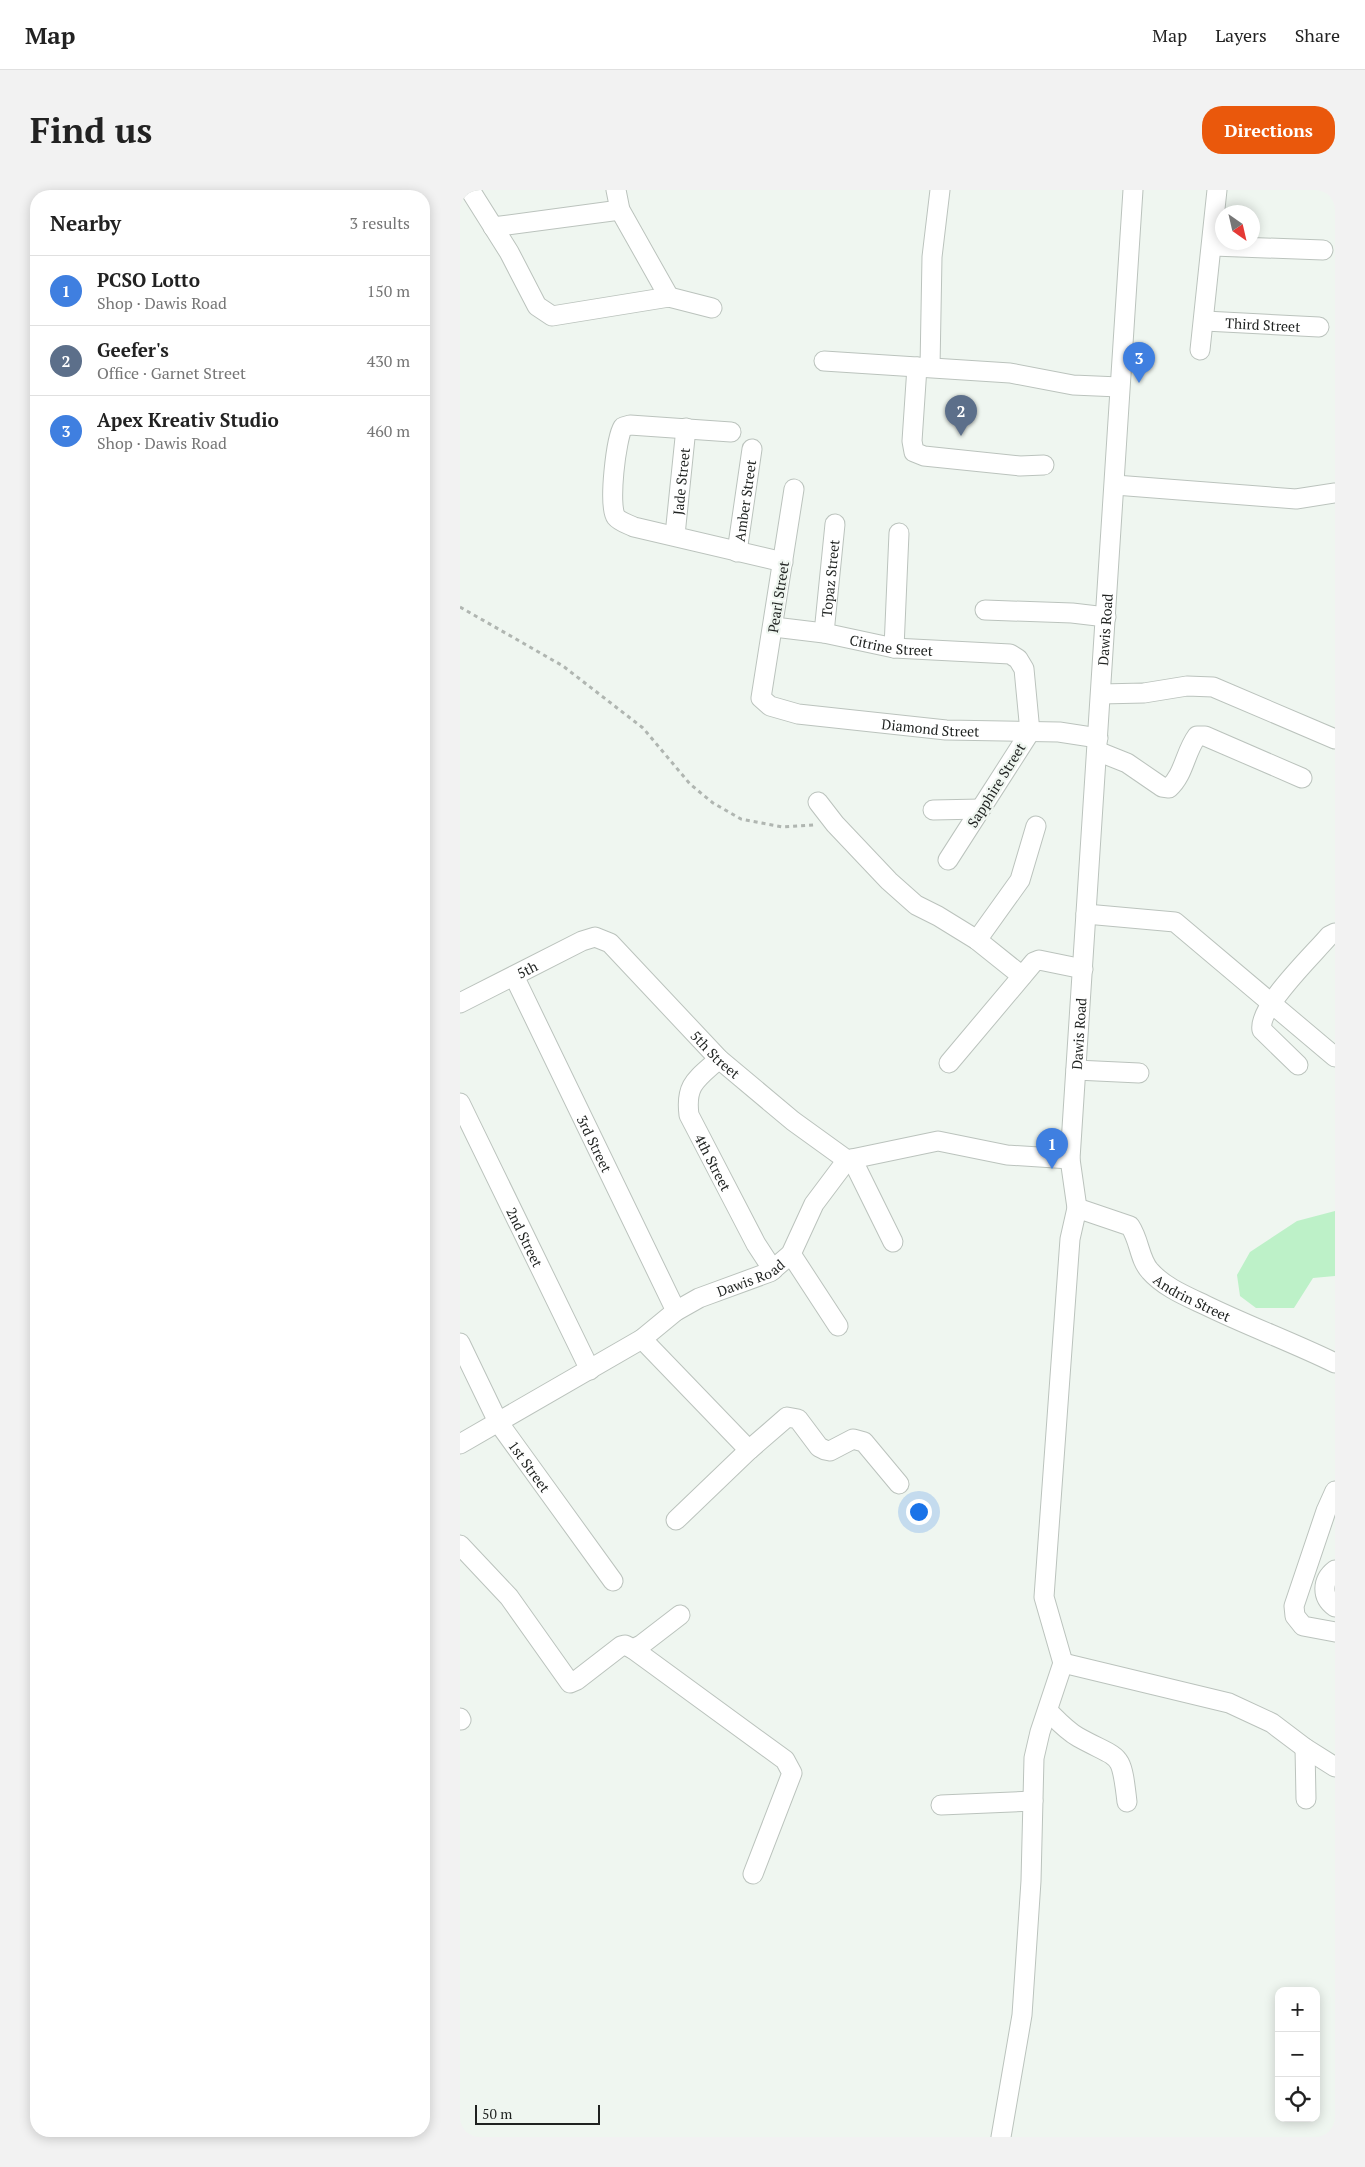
<!DOCTYPE html>
<meta charset="utf-8">
<style>
:root{--surface:#fff;--page:#f2f2f2;--text:#222;--muted:#767676;--line:#e0e0e0;--accent:#ea580c}
body{margin:0;font-family:"PT Serif",serif;background:var(--page);color:var(--text)}
.controls{position:absolute;right:15px;bottom:15px;display:grid;overflow:hidden;border-radius:10px;box-shadow:0 2px 12px #0003}
.controls button{width:45px;height:45px;display:grid;place-items:center;padding:0;border:0;border-bottom:1px solid var(--line);background:var(--surface);color:var(--text);font:25px sans-serif}
.compass{position:absolute;left:755px;top:15px;width:45px;height:45px;border-radius:50%;background:var(--surface);box-shadow:0 2px 12px #0003;rotate:146deg}
.scale{position:absolute;left:15px;bottom:12px;width:125px;box-sizing:border-box;padding-left:5px;border:2px solid #1f2220;border-top:0;font-size:14px;line-height:18px;white-space:nowrap;color:#1f2220;-webkit-text-stroke:4px #eff6f0;paint-order:stroke}
.you{position:absolute;left:458px;top:1321px;width:18px;height:18px;margin:-12px;border:4px solid #fff;border-radius:50%;background:#1a73e8;box-shadow:0 0 0 8px #1a73e833}
.badge{display:grid;place-items:center;width:32px;height:32px;border-radius:50%;background:var(--accent);color:#fff;font-size:16px;font-weight:700}
.pin{position:absolute;translate:-50% -41px;filter:drop-shadow(0 1px 2px #0008)}
.pin::after{content:'';position:absolute;top:26px;width:18px;height:15px;background:inherit;clip-path:polygon(0 0,100% 0,50% 100%)}
.list{margin:0;padding:0;list-style:none}
h2{display:flex;justify-content:space-between;align-items:center;height:65px;margin:0;padding:0 20px;font-size:21px}
h2 small{font-size:16px;font-weight:400;color:var(--muted)}
.list li{display:grid;grid-template-columns:32px 1fr auto;gap:15px;align-items:center;box-sizing:border-box;height:70px;padding:0 20px;border-top:1px solid var(--line)}
.list b{display:block;font-size:19px;white-space:nowrap}
.list p{margin:0;font-size:16px;white-space:nowrap;color:var(--muted)}
.list em{font-size:16px;font-style:normal;color:var(--muted)}
.icon{flex:none;width:28px;height:28px;fill:none;stroke:currentColor;stroke-width:2;stroke-linecap:round;stroke-linejoin:round}
.map{position:relative;flex:none;width:875px;height:1947px;overflow:hidden;border-radius:20px}
header{display:flex;align-items:center;gap:30px;box-sizing:border-box;height:70px;padding:0 25px;background:var(--surface);border-bottom:1px solid var(--line)}
header strong{font-size:24px}
nav{display:flex;gap:28px;margin-inline-start:auto;font-size:18px}
.intro{display:flex;align-items:center;justify-content:space-between;box-sizing:border-box;height:120px;padding:0 30px}
h1{margin:0;font-size:35px}
.button{padding:12px 22px;border-radius:20px;background:var(--accent);color:#fff;font-size:18px;font-weight:700}
main{display:flex;gap:30px;padding:0 30px}
aside{flex:1;background:var(--surface);border-radius:20px;box-shadow:0 2px 12px #0003}
.map>svg:first-child{display:block}
</style>
<header>
<strong>Map</strong>
<nav><a>Map</a><a>Layers</a><a>Share</a></nav>
</header>
<div class="intro"><h1>Find us</h1><a class="button">Directions</a></div>
<main>
<aside>
<h2>Nearby<small>3 results</small></h2>
<ul class="list">
<li><span class="badge" style="background:#3f7fe0">1</span><div><b>PCSO Lotto</b><p>Shop · Dawis Road</p></div><em>150 m</em></li>
<li><span class="badge" style="background:#5c6f8a">2</span><div><b>Geefer's</b><p>Office · Garnet Street</p></div><em>430 m</em></li>
<li><span class="badge" style="background:#3f7fe0">3</span><div><b>Apex Kreativ Studio</b><p>Shop · Dawis Road</p></div><em>460 m</em></li>
</ul>
</aside>
<div class="map">
<svg width="875" height="1947" viewBox="0 0 875 1947">
<rect width="100%" height="100%" fill="#eff6f0"/>
<path fill="#bdf1c8" d="M875,1021V1086L853,1088L834,1118H796L780,1106L777,1085L790,1062L837,1031Z"/>
<g fill="none" stroke-linecap="round" stroke-linejoin="round">
<defs>
<g id="minor">
<path d="M10,0L49,62L77,116L92,126L209,107L252,118"/>
<path d="M156,0L160,20L209,107"/>
<path d="M33,37L160,20"/>
<path d="M753,56L863,60"/>
<path id="s1" d="M745,131L859,137"/>
<path d="M740,160L757,0"/>
<path d="M364,171L550,183L613,195L659,197"/>
<path d="M457,177L452,251L454,262L464,266L560,276L584,275"/>
<path d="M470,177L472,67L480,0"/>
<path d="M271,242L170,235L163,237C156,248 148,317 156,327C160,332 168,334 174,337L323,372"/>
<path d="M655,295L836,309L875,303"/>
<path id="s2" d="M334,299L301,508L310,516L338,524L486,540L599,542L638,548"/>
<path id="s3" d="M215,345L226,238"/>
<path id="s4" d="M277,362L292,259"/>
<path d="M525,420L612,423L646,427"/>
<path id="s5" d="M314,437L364,443L434,458L550,464L558,469L564,479L570,542L488,670"/>
<path id="s6" d="M364,443L375,334"/>
<path d="M434,458L439,343"/>
<path d="M641,504L684,503L727,496L753,497L875,549"/>
<path d="M637,561L667,573L702,597L709,598C724,585 725,562 737,546H745L842,588"/>
<path d="M358,612L375,634L429,691L456,715L478,726L517,750L562,786"/>
<path d="M473,620L521,619"/>
<path d="M626,724L715,732L875,867"/>
<path d="M517,750L560,690L576,636"/>
<path id="s7" d="M54,786L216,1121"/>
<path id="s8" d="M0,813L122,751L135,747L150,753L259,869L333,931L387,970"/>
<path id="s9" d="M259,869C237,889 225,894 229,925L296,1054L313,1080"/>
<path d="M489,873L574,772L579,770L623,779"/>
<path d="M838,875L802,840C797,818 853,765 869,746L875,743"/>
<path d="M616,880L679,883"/>
<path id="s10" d="M0,913L130,1180"/>
<path d="M392,969L433,1052"/>
<path id="s11" d="M617,1018L670,1036C680,1051 679,1069 690,1081C704,1097 726,1106 745,1115C788,1136 832,1152 875,1173"/>
<path d="M331,1064L378,1136"/>
<path d="M182,1149L289,1260"/>
<path id="s12" d="M0,1153L38,1232L153,1391"/>
<path id="s13" d="M0,1254L182,1149L216,1121L239,1108L310,1082L331,1064L354,1014L387,970L478,951L547,965L610,969"/>
<path d="M875,1301L866,1321L834,1416L835,1426L843,1436L875,1442"/>
<path d="M216,1330L289,1260L327,1227L338,1229L359,1257L365,1260L370,1261L393,1249L404,1252L439,1294"/>
<path d="M0,1355L49,1407L110,1493L117,1490L161,1456L165,1455L173,1459L181,1455L220,1425"/>
<path d="M875,1380C862,1390 861,1407 875,1417"/>
<path d="M173,1459L325,1570L332,1583L293,1684"/>
<path d="M603,1473L769,1513L812,1533L845,1558L875,1577"/>
<path d="M588,1521C597,1530 607,1541 618,1547C661,1571 661,1559 667,1612"/>
<path d="M0,1528L1,1530"/>
<path d="M845,1558L846,1609"/>
<path d="M481,1615L573,1611"/>
<path id="s14" d="M541,1947L562,1825L571,1691L574,1568L580,1542L603,1473L584,1407L610,1049L617,1018L610,969L673,0"/>
</g>
</defs>
<use href="#minor" stroke="#bbc3bd" stroke-width="21"/>
<path stroke="#b0b6b1" stroke-width="3" stroke-dasharray="4 4" stroke-linecap="butt" d="M0,417L103,476L183,538L230,594L253,613L281,629L323,637L354,635"/>
<use href="#minor" stroke="#fff" stroke-width="19"/>
</g>
<g text-anchor="middle" dominant-baseline="central" stroke-width="4.5" stroke-linejoin="round" paint-order="stroke">
<g font-size="14" fill="#1f2220" stroke="#eff6f0">
<text stroke="none"><textPath href="#s1" startOffset="58">Third Street</textPath></text>
<text stroke="none"><textPath href="#s3" startOffset="54">Jade Street</textPath></text>
<text stroke="none"><textPath href="#s4" startOffset="52">Amber Street</textPath></text>
<text stroke="none"><textPath href="#s6" startOffset="55">Topaz Street</textPath></text>
<text transform="translate(318 407) rotate(-81)">Pearl Street</text>
<text stroke="none"><textPath href="#s14" startOffset="1520">Dawis Road</textPath></text>
<text stroke="none"><textPath href="#s5" startOffset="119">Citrine Street</textPath></text>
<text stroke="none"><textPath href="#s2" startOffset="386">Diamond Street</textPath></text>
<text transform="translate(536 595) rotate(-58)">Sapphire Street</text>
<text stroke="none"><textPath href="#s8" startOffset="75">5th</textPath></text>
<text stroke="none"><textPath href="#s14" startOffset="1115">Dawis Road</textPath></text>
<text stroke="none"><textPath href="#s8" startOffset="320">5th Street</textPath></text>
<text stroke="none"><textPath href="#s7" startOffset="186">3rd Street</textPath></text>
<text stroke="none"><textPath href="#s9" startOffset="121">4th Street</textPath></text>
<text stroke="none"><textPath href="#s10" startOffset="149">2nd Street</textPath></text>
<text stroke="none"><textPath href="#s13" startOffset="336">Dawis Road</textPath></text>
<text stroke="none"><textPath href="#s11" startOffset="156">Andrin Street</textPath></text>
<text stroke="none"><textPath href="#s12" startOffset="142">1st Street</textPath></text>
</g>
</g>
</svg>
<div class="controls">
<button>+</button>
<button>−</button>
<button><svg class="icon" aria-label="locate" viewBox="0 0 24 24"><circle cx="12" cy="12" r="6"/><path d="M12 2v4M12 18v4M2 12h4M18 12h4"/></svg></button>
</div>
<svg class="compass" viewBox="-18 -18 36 36"><path d="M0-13l5 13h-10z" fill="#e53935"/><path d="M0 13l5-13h-10z" fill="#767676"/></svg>
<div class="scale">50 m</div>
<div class="you"></div>
<div class="pin badge" style="left:592px;top:979px;background:#3f7fe0">1</div>
<div class="pin badge" style="left:501px;top:246px;background:#5c6f8a">2</div>
<div class="pin badge" style="left:679px;top:193px;background:#3f7fe0">3</div>
</div>
</main>
